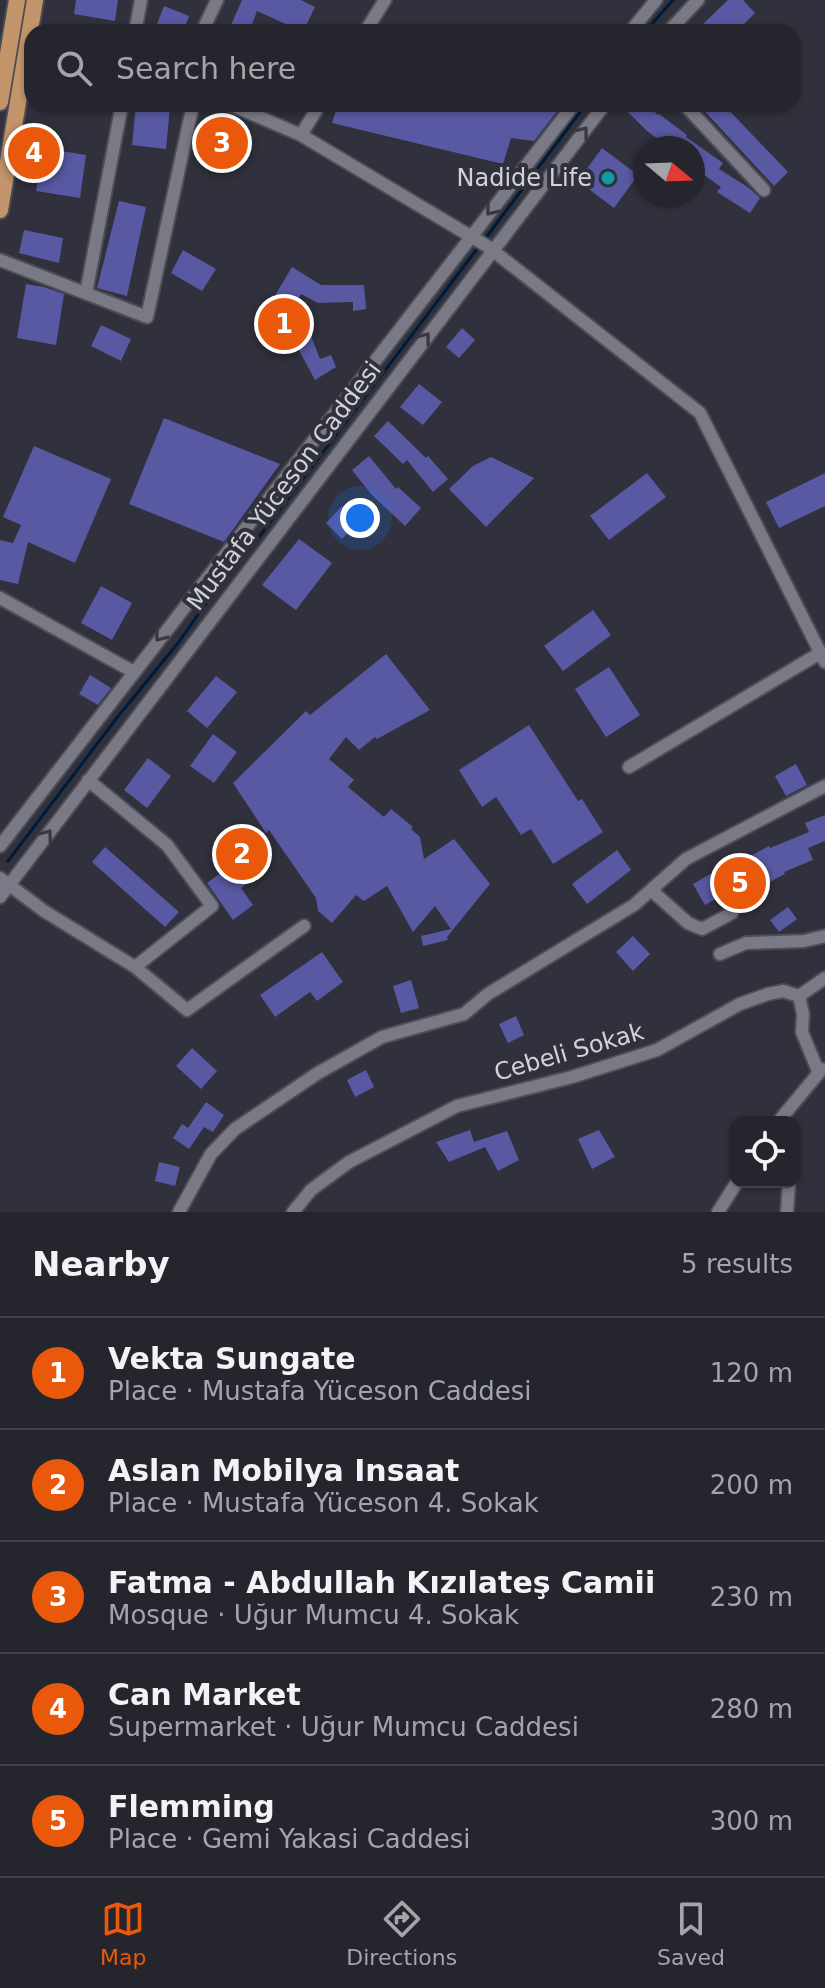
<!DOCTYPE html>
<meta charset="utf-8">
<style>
:root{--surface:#24252d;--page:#2c2d35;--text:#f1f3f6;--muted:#a3a5aa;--line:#414249;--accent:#ea580c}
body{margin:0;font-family:"DejaVu Sans",sans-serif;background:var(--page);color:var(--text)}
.controls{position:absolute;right:24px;bottom:24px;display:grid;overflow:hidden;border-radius:16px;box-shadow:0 2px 6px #0004}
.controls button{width:72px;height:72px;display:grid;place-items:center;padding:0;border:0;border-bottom:2px solid var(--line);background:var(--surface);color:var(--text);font:40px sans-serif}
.compass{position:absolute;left:633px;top:136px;width:72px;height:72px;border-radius:50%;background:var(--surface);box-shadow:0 2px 6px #0004;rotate:109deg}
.you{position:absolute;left:360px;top:518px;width:28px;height:28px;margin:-20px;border:6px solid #fff;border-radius:50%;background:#1a73e8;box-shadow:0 0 0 12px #1a73e833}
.badge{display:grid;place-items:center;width:52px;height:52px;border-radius:50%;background:var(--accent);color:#fff;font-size:26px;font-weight:700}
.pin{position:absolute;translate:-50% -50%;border:4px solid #fff;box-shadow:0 2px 8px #0006}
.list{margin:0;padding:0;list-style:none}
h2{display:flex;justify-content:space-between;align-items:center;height:104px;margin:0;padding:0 32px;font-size:34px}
h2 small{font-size:26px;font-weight:400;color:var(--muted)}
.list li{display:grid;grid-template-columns:52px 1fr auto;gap:24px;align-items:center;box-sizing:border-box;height:112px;padding:0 32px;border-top:2px solid var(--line)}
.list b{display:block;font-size:30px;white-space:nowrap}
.list p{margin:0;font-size:26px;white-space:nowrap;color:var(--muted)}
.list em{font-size:26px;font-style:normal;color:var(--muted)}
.icon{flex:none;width:44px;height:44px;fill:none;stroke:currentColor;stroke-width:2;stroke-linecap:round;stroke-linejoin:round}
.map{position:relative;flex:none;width:825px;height:1212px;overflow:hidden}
.search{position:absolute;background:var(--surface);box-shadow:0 2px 6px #0004;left:24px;right:24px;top:24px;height:88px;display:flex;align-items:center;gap:20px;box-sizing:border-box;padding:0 28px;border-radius:24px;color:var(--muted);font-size:30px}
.sheet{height:664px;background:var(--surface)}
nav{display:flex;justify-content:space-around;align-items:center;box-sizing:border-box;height:112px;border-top:2px solid var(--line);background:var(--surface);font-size:22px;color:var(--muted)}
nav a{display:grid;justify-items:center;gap:4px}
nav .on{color:var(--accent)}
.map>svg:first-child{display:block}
</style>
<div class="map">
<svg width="825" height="1212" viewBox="0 0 825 1212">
<rect width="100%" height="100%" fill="#30313c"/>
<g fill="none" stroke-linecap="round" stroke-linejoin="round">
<path stroke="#001b3a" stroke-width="3" d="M645,32L673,0
M485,239L586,104
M8,861L116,719L178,643L214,592L262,533L480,245"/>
</g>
<path fill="#5859a2" d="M76,0H118L115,21L74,14Z
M242,0H301L315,7L303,32L257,11L249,32H228Z
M728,0H743L755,13L736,32H708L702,25Z
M164,6L189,16L183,32H154Z
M136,104L170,106L166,149L132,145Z
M338,104H555L562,105L534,141L511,138L503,164L332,123Z
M632,104H646L658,115L659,114L687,135L686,137L723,163L719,169L749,188L760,198L750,213L717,192L721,187L693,167V148H670L647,131L626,110Z
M698,104H723L788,172L774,186Z
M228,122L230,134L241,132L243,153L205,158L201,125Z
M43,148L86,155L80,198L36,191Z
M602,148L638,175L614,208L578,181Z
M119,201L146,207L127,296L97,288Z
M24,230L63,238L59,263L19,253Z
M183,250L216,269L202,291L171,273Z
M292,267L321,285H364L366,309L353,311V302L318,303L301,294L288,317L308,328L320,359L331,355L336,367L315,380L293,339L261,319Z
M26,284L44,287L64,294L56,345L17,338Z
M101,325L131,339L121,361L91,346Z
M462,328L475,340L459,358L446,347Z
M419,384L442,402L423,425L400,407Z
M164,418L280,464L224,542L129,504Z
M388,421L426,458L428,456L448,479L433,492L407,460L403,464L374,436Z
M34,446L111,479L75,563L28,542L18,584L0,580V540L13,543L21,525L3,517Z
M369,456L396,489L398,487L421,508L405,526L371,494L352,470Z
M491,457L534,478L486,527L449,489L473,466Z
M647,473L666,497L609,540L590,516Z
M825,473V506L779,528L766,502Z
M342,506L358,522L342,539L326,523Z
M299,539L332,563L296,610L262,585Z
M101,586L132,603L112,640L81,623Z
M593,610L611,635L563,671L544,646Z
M386,654L430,710L377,739L375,737L359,750L346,737L329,759L354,780L348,787L384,817L391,809L413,827L411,829L420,837L424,859L454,839L490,884L447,937L448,940L423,946L421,936L451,929L435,906L413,932L387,886L364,901L356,895L332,923L318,911L316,898L269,830L266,833L233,783L306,711L310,715Z
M609,667L640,715L606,737L575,689Z
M90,675L111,688L98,705L79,694Z
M216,676L237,692L207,728L187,711Z
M529,725L578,801L582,799L603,832L553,864L531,829L521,835L496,797L482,807L459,770Z
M213,734L237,752L214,783L190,766Z
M148,758L171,776L147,808L124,790Z
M796,764L807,785L786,796L775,776Z
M825,815V841L808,848L813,860L784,872L785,874L764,885L763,883L736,899L731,890L705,905L693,884L712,873L717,882L752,862L749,857L769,846L770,848L809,832L805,823Z
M235,827L266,869L241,888L253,905L233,920L207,883L235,862L218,839Z
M105,847L179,912L165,927L92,862Z
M617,850L631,870L587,904L572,884Z
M788,907L797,919L779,932L770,920Z
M633,936L650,954L633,971L616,952Z
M322,952L343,982L317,1001L310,992L275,1017L260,995Z
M411,980L419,1008L401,1013L393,986Z
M516,1016L524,1035L508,1043L499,1024Z
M192,1048L217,1071L201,1089L176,1066Z
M366,1070L374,1087L355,1097L347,1080Z
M206,1102L224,1115L213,1132L204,1127L189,1149L173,1138L182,1124L188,1128Z
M470,1130L474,1142L507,1131L519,1160L498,1171L485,1147L449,1162L436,1142Z
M599,1130L615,1157L592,1169L578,1139Z
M159,1162L180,1167L175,1186L155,1181Z"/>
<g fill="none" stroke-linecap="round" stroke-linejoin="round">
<defs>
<path id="minor" d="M135,32L141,0
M202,32L217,0
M365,32L385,0
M630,32L656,0
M668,32L698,0
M229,104L301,135L487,246L700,413L825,662
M684,104L764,190
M301,135L320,104
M0,260L147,317L193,104
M86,293L122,104
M0,598L132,671
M629,767L820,653
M88,780L167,845L212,906L135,967
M0,846L574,104
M0,878L44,911L135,967L187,1010L304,926
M651,890L688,923L702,929L732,913
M0,897L605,104
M720,954L746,943L804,941L825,936
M799,996L825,978
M778,1122L822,1069
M179,1212L211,1154L235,1129L318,1073L382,1037L464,1014L488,994L634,905L686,859L825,786
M293,1212L311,1190L349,1162L457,1106L572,1077L657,1050L740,1004L768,994L783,991L799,996L803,1014L802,1032L818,1071
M718,1212L737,1182
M787,1212L789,1182"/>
<path id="major" d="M0,102L17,0
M0,210L35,0"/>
</defs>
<use href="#minor" stroke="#4c4d56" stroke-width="16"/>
<use href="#major" stroke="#4c4d56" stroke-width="20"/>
<use href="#minor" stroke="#797a86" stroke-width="12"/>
<use href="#major" stroke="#c3956a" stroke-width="16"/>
</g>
<defs><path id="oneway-chevron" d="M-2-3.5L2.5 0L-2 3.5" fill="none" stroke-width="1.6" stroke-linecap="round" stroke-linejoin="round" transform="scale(2)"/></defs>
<g stroke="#373843">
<use href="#oneway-chevron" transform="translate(583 132) rotate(-52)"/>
<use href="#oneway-chevron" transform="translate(491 210) rotate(129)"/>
<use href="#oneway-chevron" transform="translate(425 338) rotate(-53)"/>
<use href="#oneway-chevron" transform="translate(160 636) rotate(128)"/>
<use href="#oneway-chevron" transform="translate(47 835) rotate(-53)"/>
</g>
<circle fill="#0f9aa8" stroke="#30313c" stroke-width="3" cx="608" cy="178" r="8"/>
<g text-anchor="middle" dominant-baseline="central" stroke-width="8" stroke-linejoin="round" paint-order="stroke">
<g font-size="24" fill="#d2d3da" stroke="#30313c" text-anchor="end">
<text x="592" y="178">Nadide Life</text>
</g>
<g font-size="24" fill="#d2d3da" stroke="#30313c">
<text transform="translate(284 486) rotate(-53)">Mustafa Yüceson Caddesi</text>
<text transform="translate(569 1052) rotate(-16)">Cebeli Sokak</text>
</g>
</g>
</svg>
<div class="controls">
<button><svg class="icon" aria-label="locate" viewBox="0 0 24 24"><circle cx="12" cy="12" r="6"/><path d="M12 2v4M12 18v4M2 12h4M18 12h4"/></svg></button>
</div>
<svg class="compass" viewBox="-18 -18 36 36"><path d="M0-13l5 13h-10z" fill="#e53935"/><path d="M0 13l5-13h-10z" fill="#a3a5aa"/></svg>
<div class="you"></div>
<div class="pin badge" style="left:284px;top:324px">1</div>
<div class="pin badge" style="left:242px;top:854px">2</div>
<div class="pin badge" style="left:222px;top:143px">3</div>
<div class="pin badge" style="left:34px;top:153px">4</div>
<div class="pin badge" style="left:740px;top:883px">5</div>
<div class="search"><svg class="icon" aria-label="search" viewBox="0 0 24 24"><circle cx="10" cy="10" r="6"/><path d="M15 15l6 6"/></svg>Search here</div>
</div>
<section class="sheet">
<h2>Nearby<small>5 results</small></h2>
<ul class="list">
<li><span class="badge">1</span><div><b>Vekta Sungate</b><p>Place · Mustafa Yüceson Caddesi</p></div><em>120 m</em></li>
<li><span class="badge">2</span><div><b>Aslan Mobilya Insaat</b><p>Place · Mustafa Yüceson 4. Sokak</p></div><em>200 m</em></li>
<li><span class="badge">3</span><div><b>Fatma - Abdullah Kızılateş Camii</b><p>Mosque · Uğur Mumcu 4. Sokak</p></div><em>230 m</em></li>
<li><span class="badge">4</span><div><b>Can Market</b><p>Supermarket · Uğur Mumcu Caddesi</p></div><em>280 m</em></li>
<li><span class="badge">5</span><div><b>Flemming</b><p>Place · Gemi Yakasi Caddesi</p></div><em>300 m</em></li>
</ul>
</section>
<nav>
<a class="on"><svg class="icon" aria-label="map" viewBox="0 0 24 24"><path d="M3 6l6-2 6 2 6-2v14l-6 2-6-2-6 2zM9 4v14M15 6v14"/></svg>Map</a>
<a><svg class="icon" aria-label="directions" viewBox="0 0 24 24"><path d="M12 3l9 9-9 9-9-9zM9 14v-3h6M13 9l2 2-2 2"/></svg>Directions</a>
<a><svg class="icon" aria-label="saved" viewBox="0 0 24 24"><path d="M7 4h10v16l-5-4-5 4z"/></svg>Saved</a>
</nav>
